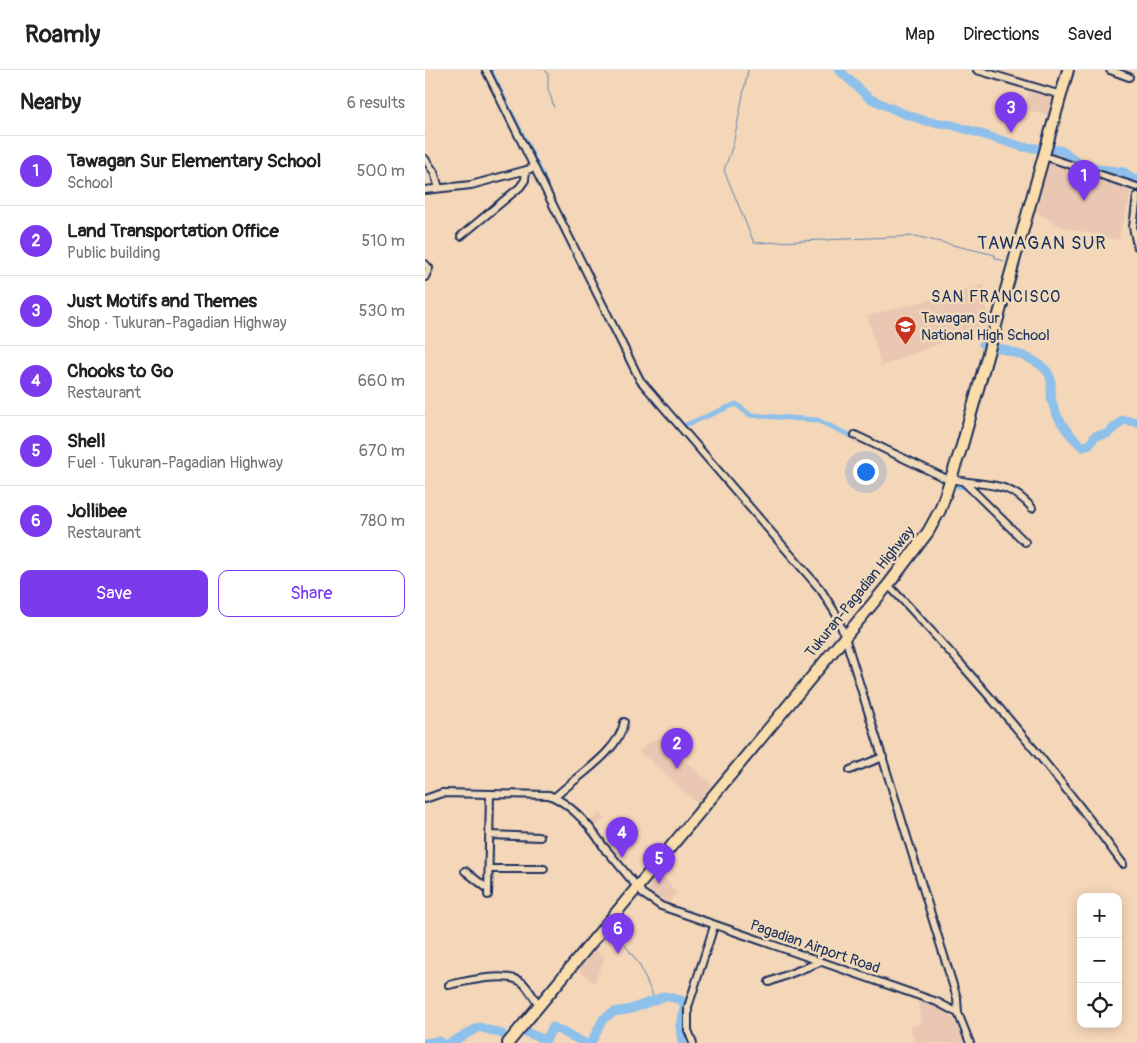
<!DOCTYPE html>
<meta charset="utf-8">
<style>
:root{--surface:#fff;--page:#f6f6f6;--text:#202124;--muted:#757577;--line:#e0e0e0;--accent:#7c3aed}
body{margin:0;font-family:Pangolin,sans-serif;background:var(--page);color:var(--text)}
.controls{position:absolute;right:15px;bottom:15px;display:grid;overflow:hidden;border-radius:10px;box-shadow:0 2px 12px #0003}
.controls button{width:45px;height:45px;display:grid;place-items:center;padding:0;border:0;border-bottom:1px solid var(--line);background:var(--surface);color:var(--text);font:25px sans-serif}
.you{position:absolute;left:440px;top:401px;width:18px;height:18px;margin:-12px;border:4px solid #fff;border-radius:50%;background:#1a73e8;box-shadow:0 0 0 8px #1a73e833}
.badge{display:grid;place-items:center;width:32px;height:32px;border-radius:50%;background:var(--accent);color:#fff;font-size:16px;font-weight:700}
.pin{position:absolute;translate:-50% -41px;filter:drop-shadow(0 1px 2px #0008)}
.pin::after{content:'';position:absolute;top:26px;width:18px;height:15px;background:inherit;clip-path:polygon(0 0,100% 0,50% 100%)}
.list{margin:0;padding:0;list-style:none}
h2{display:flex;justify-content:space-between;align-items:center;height:65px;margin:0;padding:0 20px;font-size:21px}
h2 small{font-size:16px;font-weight:400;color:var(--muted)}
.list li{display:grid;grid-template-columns:32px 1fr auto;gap:15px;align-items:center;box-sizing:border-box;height:70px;padding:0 20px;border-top:1px solid var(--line)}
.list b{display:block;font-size:19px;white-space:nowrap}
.list p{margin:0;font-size:16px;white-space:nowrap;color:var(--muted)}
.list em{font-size:16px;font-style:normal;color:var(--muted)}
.actions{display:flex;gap:10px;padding:15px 20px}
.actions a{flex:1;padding:11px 0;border:1px solid var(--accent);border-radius:10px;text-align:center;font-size:18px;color:var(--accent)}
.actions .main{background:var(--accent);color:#fff}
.icon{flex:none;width:28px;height:28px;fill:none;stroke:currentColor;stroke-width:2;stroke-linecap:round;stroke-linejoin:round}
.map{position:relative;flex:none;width:712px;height:973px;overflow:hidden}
header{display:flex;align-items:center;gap:30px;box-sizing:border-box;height:70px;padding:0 25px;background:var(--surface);border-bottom:1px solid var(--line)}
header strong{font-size:24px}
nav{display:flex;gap:28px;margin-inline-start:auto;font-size:18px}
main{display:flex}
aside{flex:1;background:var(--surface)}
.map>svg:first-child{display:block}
</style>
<header>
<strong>Roamly</strong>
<nav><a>Map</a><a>Directions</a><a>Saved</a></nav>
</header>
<main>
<aside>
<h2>Nearby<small>6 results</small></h2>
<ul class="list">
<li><span class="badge">1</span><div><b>Tawagan Sur Elementary School</b><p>School</p></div><em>500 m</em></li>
<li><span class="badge">2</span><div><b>Land Transportation Office</b><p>Public building</p></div><em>510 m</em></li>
<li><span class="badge">3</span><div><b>Just Motifs and Themes</b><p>Shop · Tukuran-Pagadian Highway</p></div><em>530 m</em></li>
<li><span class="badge">4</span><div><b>Chooks to Go</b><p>Restaurant</p></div><em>660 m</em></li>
<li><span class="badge">5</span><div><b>Shell</b><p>Fuel · Tukuran-Pagadian Highway</p></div><em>670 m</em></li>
<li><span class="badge">6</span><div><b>Jollibee</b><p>Restaurant</p></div><em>780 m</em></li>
</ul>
<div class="actions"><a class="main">Save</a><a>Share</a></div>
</aside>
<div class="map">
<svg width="712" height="973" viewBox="0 0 712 973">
<rect width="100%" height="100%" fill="#f4d6b8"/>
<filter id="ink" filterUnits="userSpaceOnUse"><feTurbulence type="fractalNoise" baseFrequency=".02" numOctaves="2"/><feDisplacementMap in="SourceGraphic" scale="10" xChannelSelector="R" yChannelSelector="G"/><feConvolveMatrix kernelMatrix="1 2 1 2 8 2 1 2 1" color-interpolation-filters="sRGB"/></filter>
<g filter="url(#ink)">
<path fill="#eac7b2" d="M605,18L629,25L623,46L599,39Z
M624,91L707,119L693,170L637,157L612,142Z
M559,215L563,255L456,296L442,246Z
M232,667L291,718L276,736L214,681Z
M175,743L180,748L169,757L165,752Z
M233,797L251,823L241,836L224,825V810Z
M169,879L180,887L169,913L152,898Z
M493,931L511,937L528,947L539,973H490L485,956L497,953Z"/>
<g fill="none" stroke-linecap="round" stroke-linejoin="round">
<path stroke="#5f86b2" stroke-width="1" d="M120,0L123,4V19L129,37
M323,0L308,75L299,100L329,173L490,166L570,185V188L579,191
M558,274L559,271
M200,875L214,894L230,930
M169,970L171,973"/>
<path stroke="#8dc0ea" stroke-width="5" d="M65,0L118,107
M254,351L258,356L311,334L325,345L392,350L433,369
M533,416L540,417L544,420"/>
<path stroke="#8dc0ea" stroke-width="9" d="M414,0L444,28L477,43L501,51L527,55L598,77L634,80L640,82L658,97L699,102L709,110L712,109
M558,274L560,275
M574,278C589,283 608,287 620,299C630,308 624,321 627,332C632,350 644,365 658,377L665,374L670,366L682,364L698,350L712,352
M100,962L121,970L128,957L160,973
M0,973L13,971L17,973
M25,973L54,957L77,964
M166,973L178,949L189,942L206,939L240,926L256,930L260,936L255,955L257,973"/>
<defs>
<path id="minor" d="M61,0L215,310L396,520L411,544L420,567L532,928L533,943
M552,0L636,25
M685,0L704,7
M619,86L712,117
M0,89L9,102L14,118
M0,120L46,115L109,98
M712,126L708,157L712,176
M36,166L95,117L100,110L101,100
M0,194L4,198L0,207
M430,365L526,411
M527,409C560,417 582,409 607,438
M538,411L600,472
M463,515C488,540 511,567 535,593C593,658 647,724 698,794
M425,700L458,687
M130,727C151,707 195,681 199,652
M0,729L17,723L124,725C147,734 169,760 181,781
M65,765L115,767
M180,778L218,824L236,836L512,932L533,943L545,973
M64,799H119
M40,801L63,819
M63,825L65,724
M344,912L395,892
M24,915C41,911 84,901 98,913C104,919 109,928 114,935
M268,973L263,960V937L289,856"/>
<path id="highway" d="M83,973L463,515L503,462L515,440L536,379L643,0"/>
</defs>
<use href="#minor" stroke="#1b2f5e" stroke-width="10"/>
<use href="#highway" stroke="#1b2f5e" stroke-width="14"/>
<use href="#minor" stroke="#f1dab9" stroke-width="6"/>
<use href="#highway" stroke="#faddab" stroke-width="10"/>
</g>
</g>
<defs>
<symbol id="school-pin" viewBox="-11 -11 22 30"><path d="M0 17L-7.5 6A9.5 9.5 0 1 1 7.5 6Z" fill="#c8321e" stroke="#f1dab9"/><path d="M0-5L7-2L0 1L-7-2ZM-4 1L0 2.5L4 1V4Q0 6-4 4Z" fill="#fff"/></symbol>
</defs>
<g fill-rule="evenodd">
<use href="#school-pin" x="468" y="244" width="25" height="34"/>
</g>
<g text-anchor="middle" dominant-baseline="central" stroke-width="5" stroke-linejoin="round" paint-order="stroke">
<g font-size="15" fill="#1b2f5e" stroke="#f1dab9" text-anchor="start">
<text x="496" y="248">Tawagan Sur<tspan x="496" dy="17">National High School</tspan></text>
</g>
<g font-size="15" fill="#1b2f5e" stroke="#f1dab9">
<text transform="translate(435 522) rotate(-51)">Tukuran-Pagadian Highway</text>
<text transform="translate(390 877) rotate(19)">Pagadian Airport Road</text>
</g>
<g font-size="16" letter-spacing="1" fill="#1b2f5e" stroke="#f1dab9">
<text x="571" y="227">SAN FRANCISCO</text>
</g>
<g font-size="18" letter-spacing="1" fill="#1b2f5e" stroke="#f1dab9">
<text x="617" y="173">TAWAGAN SUR</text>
</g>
</g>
</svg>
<div class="controls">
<button>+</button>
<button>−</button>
<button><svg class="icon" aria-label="locate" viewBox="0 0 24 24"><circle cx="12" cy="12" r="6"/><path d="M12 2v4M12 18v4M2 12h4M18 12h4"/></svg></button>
</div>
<div class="you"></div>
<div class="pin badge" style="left:659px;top:131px">1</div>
<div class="pin badge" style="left:252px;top:699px">2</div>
<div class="pin badge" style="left:586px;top:63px">3</div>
<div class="pin badge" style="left:197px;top:788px">4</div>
<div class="pin badge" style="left:234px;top:814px">5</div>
<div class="pin badge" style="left:193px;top:884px">6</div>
</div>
</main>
